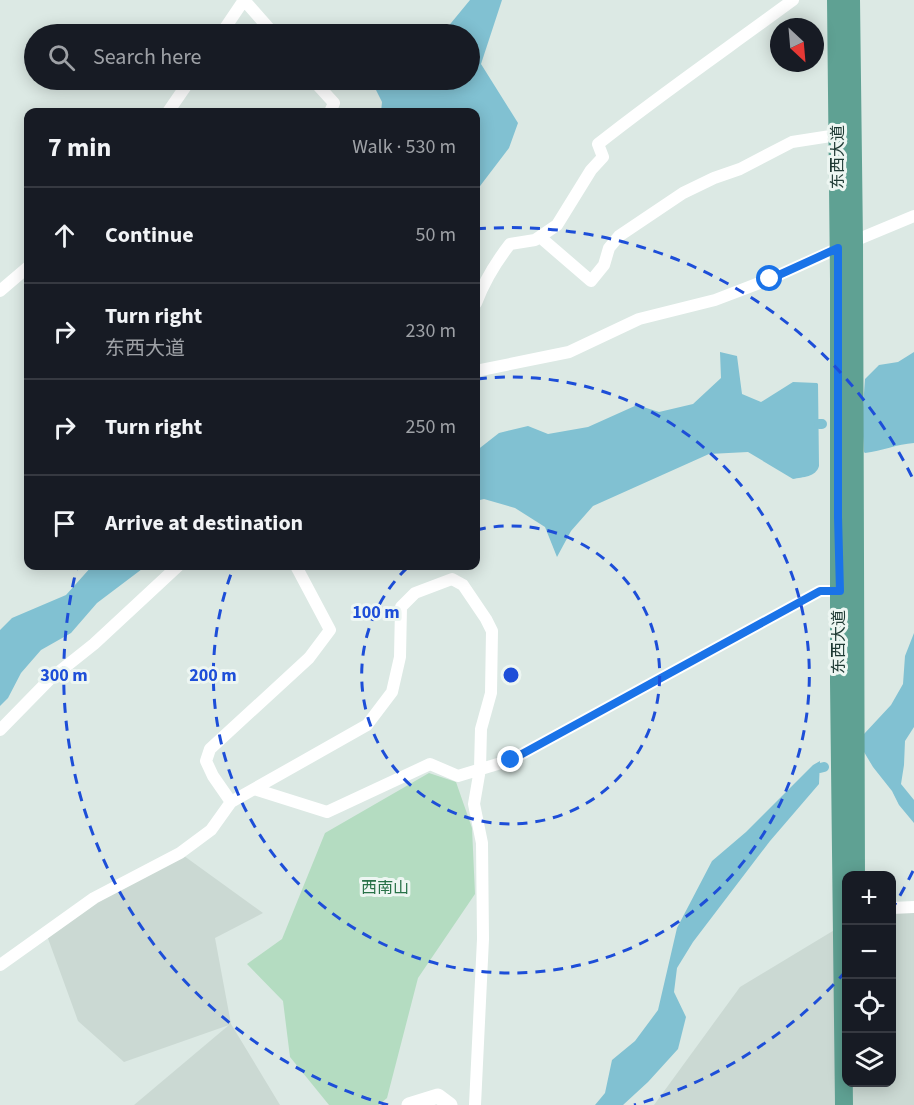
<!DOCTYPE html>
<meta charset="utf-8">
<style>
:root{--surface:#171b24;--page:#20242c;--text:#f1f3f6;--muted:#9ea1a6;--line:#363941}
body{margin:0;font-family:"Source Sans 3","Noto Sans SC",sans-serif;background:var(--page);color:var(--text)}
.controls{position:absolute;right:18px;bottom:18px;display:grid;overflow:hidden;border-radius:12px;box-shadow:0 3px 15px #0003}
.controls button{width:54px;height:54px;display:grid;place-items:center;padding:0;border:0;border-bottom:2px solid var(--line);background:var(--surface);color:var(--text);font:30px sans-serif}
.compass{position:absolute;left:770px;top:18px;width:54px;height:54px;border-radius:50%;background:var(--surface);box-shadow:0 3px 15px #0003;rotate:154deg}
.stop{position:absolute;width:18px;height:18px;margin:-14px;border:4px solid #1a73e8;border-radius:50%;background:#fff}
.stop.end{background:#1a73e8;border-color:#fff;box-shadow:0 2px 6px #0008}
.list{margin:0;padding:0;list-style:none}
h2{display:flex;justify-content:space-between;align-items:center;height:78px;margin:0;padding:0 24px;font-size:26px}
h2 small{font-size:20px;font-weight:400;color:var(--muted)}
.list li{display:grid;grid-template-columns:39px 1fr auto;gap:18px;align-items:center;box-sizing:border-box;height:96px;padding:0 24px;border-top:2px solid var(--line)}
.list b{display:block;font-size:22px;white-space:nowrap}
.list p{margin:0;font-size:20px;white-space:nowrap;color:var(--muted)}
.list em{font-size:20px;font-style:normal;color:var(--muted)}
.icon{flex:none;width:33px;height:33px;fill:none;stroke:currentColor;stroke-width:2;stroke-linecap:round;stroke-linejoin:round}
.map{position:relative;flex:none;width:914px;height:1105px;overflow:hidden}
.search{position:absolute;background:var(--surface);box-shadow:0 3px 15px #0003;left:24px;top:24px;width:456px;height:66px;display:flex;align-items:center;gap:15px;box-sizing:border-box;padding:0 21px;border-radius:33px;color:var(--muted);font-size:22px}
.panel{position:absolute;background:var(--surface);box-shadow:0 3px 15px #0003;left:24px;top:108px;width:456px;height:462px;border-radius:12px}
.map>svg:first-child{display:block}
</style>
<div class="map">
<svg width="914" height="1105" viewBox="0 0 914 1105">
<rect width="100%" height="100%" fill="#dce9e4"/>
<path fill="#cbd9d3" d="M180,853L263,913L215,938L231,1024L280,1105H134L229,1025L124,1062L78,1021L46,933Z
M914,907V1105H654L740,987L846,923V1082H892V908Z"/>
<path fill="#b4dcc1" d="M429,773L456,782L472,828L475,894L418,978L387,1098L379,1105H329L290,1057L283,1001L247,964L282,939L325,833Z"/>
<path fill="#81c1d2" d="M470,0H502L481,64L518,123L509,148L477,190L478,211L476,210V112H381L382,102L374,86V80H470V34H442Z
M720,352L737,356L742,394L761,402L793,382L817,383L818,384L819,466C816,477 803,477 793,479L748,452L709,454L593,506L571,531L557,557L545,527L515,508L484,499L476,501V451L499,433L528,426L548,434L588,427L637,405L659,412L693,404L721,378Z
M914,352V443C897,444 882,451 865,453L864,452L862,421L865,379L879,365L898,362Z
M92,566H146L97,603L71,633L41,650L21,673L8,698L0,706V630L12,618L66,595Z
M914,633V727L905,741L904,765L901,784L914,800V823L899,805L892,791L873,767L864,752V734L891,705L903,684L905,656Z
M820,761L819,784L770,841L693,942L677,968L674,992L686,1017L678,1049L648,1082L623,1105H595L605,1093L612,1060L635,1041L658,1010L677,928L712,861L746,832L813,765Z"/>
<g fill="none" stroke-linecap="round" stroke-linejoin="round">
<path stroke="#81c1d2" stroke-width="10" d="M819,424H822
M820,768L824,767"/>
<path stroke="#fff" stroke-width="12" d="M244,0L274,34
M221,34L244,0
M313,80L334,103L330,112
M168,112L190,80
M540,237L591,281L604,265L609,248L619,236L683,193L714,178L740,169L792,142L837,135
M0,291L28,267
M476,303C484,282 496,262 510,244L535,240L557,225L591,170L603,157L598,144C661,94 728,48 793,0
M476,371L569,352L639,319L715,300L770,279L854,241L914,216
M0,730L50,679L94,644L178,566
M254,789L327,812L430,764L458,776L511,760L820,591H840
M231,802L213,776L206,761L210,749L309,658L330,630L296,566
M892,908L914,907
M0,965L94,898L180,853L211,830L231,802L367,725L392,692L400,657L401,607L415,593L452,579L463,585L486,619L492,631L491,693L481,729L480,769L474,804L482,843L483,939L475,1105"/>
<path stroke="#fff" stroke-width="15" d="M409,1105L438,1096L450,1105"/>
<path stroke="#5fa193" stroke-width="18" d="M836,0L839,278V682L844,1105
M851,0L854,241L856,876"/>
</g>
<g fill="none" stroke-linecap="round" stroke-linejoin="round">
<path stroke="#1a73e8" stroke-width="8" d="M511,760L820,591H840L838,517V248L770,279"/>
</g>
<g fill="none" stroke="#1d4ed8" stroke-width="3" stroke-dasharray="10 8">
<path d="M476 530A149 149 0 1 1 409 566"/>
<path d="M477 379A298 298 0 1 1 234 566"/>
<path d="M913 871A447 447 0 0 1 892 909M846 971A447 447 0 0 1 634 1105M388 1105A447 447 0 0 1 77 567M476 229A447 447 0 0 1 913 479"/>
</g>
<g text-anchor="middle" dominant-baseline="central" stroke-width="6" stroke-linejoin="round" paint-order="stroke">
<g font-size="16" fill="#1e3933" stroke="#edf6f2">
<text transform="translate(838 157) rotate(-90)">东西大道</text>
<text transform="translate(839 642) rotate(-90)">东西大道</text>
</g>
<g font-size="16" fill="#277147" stroke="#edf6f2">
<text x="385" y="888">西南山</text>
</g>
</g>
<circle cx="511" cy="675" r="9" fill="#1d4ed8" stroke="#edf6f2" stroke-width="3"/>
<g font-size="18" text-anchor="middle" font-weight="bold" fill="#1d4ed8" stroke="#edf6f2" stroke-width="6" stroke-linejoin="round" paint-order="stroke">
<text x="376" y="618">100 m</text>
<text x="213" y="681">200 m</text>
<text x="64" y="681">300 m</text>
</g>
</svg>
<div class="controls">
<button>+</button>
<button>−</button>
<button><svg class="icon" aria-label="locate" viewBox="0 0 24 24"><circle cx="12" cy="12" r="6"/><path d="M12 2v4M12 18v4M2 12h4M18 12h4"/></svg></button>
<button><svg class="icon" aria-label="layers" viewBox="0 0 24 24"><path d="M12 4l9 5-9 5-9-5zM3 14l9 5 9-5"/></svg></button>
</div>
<svg class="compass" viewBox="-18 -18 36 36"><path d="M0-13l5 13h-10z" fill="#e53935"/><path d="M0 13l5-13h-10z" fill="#9ea1a6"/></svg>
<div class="stop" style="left:770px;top:279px"></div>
<div class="stop end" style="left:511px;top:760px"></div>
<div class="search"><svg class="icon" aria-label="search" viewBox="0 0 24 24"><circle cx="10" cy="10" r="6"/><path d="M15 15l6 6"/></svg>Search here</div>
<section class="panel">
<h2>7 min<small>Walk · 530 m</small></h2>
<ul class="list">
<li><svg class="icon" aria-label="ahead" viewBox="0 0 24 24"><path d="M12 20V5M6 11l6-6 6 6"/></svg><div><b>Continue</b></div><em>50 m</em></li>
<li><svg class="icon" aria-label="right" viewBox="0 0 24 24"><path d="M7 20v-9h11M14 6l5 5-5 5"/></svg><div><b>Turn right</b><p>东西大道</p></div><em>230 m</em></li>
<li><svg class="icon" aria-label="right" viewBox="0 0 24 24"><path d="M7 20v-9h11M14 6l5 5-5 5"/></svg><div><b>Turn right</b></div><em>250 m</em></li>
<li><svg class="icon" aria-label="arrive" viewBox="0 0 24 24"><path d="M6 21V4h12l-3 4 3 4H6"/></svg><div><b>Arrive at destination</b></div></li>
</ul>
</section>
</div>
